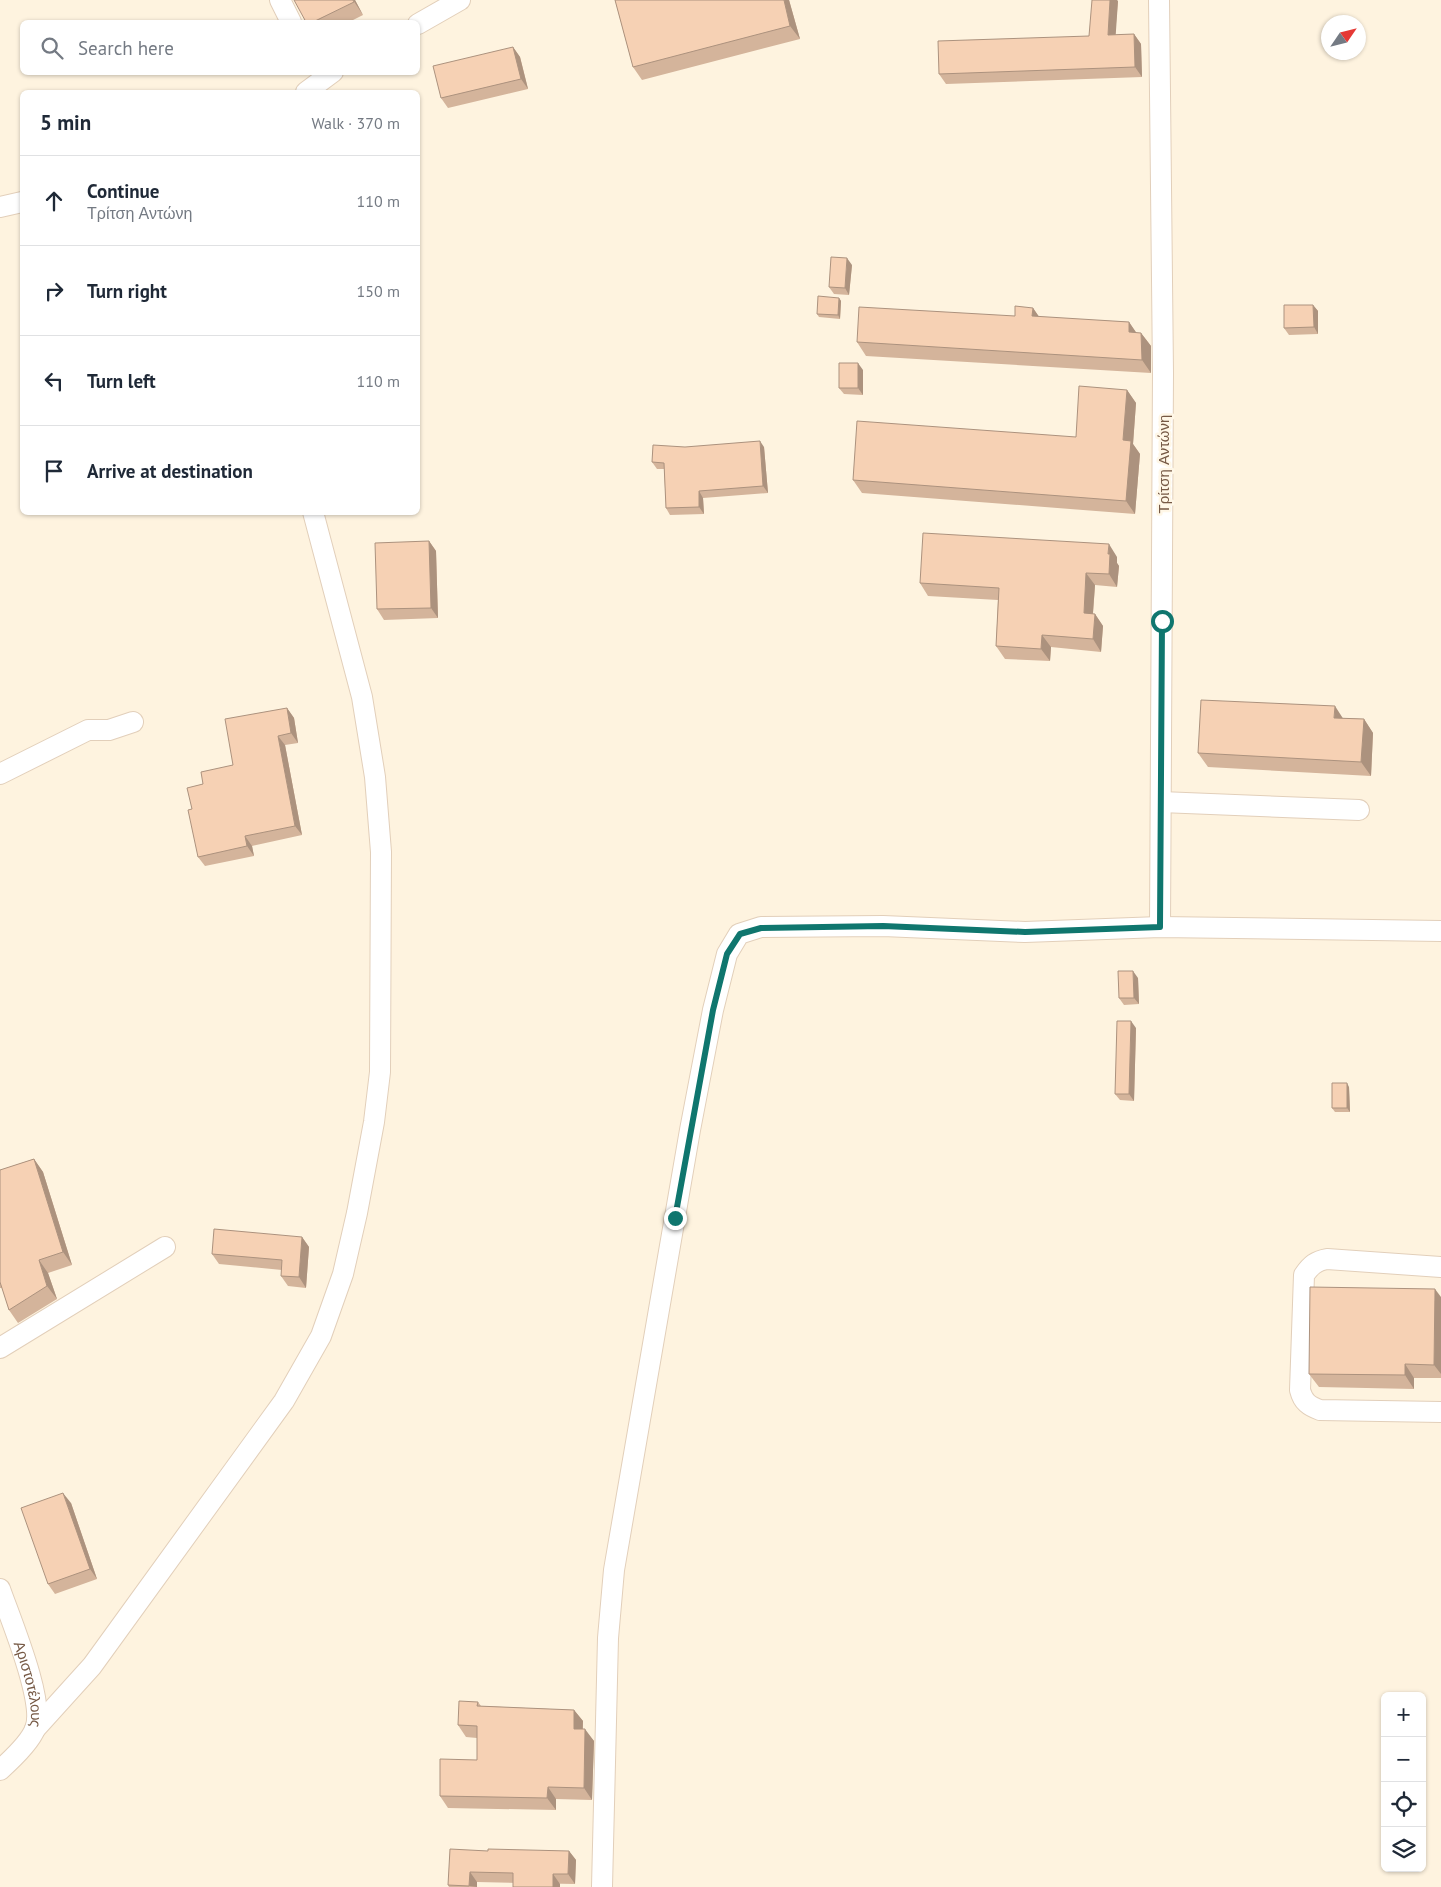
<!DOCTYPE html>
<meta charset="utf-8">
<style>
:root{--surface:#fff;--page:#f2f2f3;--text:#1f2937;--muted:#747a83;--line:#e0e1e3}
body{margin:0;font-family:"PT Sans",sans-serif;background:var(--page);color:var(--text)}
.controls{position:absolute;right:15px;bottom:15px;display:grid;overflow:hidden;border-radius:8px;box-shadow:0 1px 4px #0004}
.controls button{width:45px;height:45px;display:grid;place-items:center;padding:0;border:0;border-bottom:1px solid var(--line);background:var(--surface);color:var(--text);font:25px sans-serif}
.compass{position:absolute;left:1321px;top:15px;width:45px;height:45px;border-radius:50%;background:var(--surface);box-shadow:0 1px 4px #0004;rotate:55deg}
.stop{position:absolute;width:15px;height:15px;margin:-11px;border:4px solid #0f766e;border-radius:50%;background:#fff}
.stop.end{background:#0f766e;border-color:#fff;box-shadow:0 1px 5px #0008}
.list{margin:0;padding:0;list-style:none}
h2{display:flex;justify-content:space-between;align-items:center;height:65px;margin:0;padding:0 20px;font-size:21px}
h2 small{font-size:16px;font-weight:400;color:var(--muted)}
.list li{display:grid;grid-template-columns:32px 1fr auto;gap:15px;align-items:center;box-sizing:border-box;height:90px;padding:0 20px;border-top:1px solid var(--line)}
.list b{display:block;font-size:19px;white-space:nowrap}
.list p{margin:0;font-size:16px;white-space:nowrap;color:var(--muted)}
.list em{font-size:16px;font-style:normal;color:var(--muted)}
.icon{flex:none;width:28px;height:28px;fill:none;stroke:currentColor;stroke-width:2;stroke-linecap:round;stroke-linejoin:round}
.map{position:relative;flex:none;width:1441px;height:1887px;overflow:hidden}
.search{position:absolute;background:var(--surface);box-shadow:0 1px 4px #0004;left:20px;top:20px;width:400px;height:55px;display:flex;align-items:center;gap:12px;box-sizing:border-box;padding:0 18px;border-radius:8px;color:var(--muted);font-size:19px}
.panel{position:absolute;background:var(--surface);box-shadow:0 1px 4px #0004;left:20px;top:90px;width:400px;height:425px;border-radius:8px}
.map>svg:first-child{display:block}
</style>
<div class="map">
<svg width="1441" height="1887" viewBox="0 0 1441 1887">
<rect width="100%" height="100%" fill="#fef3df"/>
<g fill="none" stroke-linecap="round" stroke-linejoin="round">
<defs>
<g id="minor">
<path d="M280,0L291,22"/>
<path d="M1159,0L1163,373L1160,927"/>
<path d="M418,24L460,0"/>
<path d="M306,92L333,72"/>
<path d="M0,207L22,202"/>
<path d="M0,774L88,730H109L133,722"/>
<path d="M1161,802L1359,810"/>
<path d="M1441,1267L1327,1259C1316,1261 1311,1265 1304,1275L1300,1390C1303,1402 1309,1406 1320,1410L1441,1412"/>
<path d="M0,1348L165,1247"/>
<path id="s1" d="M0,1589C10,1618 46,1703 35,1729C30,1742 10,1761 0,1770"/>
<path d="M35,1729L92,1666L284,1401L321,1336L343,1274L357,1213L374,1122L380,1072L381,852L375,777L362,697L313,512"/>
<path d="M602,1887L608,1638L614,1570L690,1130L713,1010L727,954L739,934L761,927L883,926L1025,932L1160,927L1441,931"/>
</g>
</defs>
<use href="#minor" stroke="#e2cfba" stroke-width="22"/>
<use href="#minor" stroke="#fff" stroke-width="20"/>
</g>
<path fill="#d4b49b" d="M355,0L363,15L349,22H306Z
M615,0H789L800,39L642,80L633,67Z
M1118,1L1115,35L1134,34L1141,44L1142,77L946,84L939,74L1089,36Z
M513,47L520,57L528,89L448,108L441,98Z
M852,265L849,295L834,294L829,287Z
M839,298L841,301L840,319L819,317L817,314Z
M1313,305L1318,311V334L1289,335L1284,328Z
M1033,308L1039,317L1129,322L1136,333H1141L1151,346V373L866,356L857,342L1015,316Z
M863,370V395L844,394L839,388Z
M1127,390L1136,403L1133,444L1140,454L1135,514L862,493L853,480L1076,437Z
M685,447H764L768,493L703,498L704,514L670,515L666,508L664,469H657L652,462Z
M429,541L436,551L438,618L384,620L377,609Z
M1117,557V563L1119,566L1117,587L1095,585L1093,614H1095L1103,626L1101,652L1051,647L1050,661L1005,659L996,646L998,600L928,596L920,583Z
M287,708L294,718L298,743L285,745L302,835L252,846L254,856L205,866L198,857L203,784L233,765Z
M1343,718L1364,719L1373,733L1371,776L1208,767L1198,753Z
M1138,978L1139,1004L1124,1005L1119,998Z
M1136,1028L1134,1101L1120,1100L1115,1094Z
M1349,1087L1350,1112H1335L1332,1108Z
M34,1159L43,1172L72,1265L48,1273L57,1299L18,1323L9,1310L2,1288H0V1170Z
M302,1237L309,1247L306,1288L288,1286L281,1276L282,1270L219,1264L212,1254Z
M1441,1297V1378H1414V1389L1319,1387L1309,1374Z
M71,1503L97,1579L55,1594L48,1584Z
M478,1702L481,1706L574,1710L583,1721V1729L594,1741L592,1800L556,1799V1810L448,1808L440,1796L477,1760V1738L466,1737L458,1725Z
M488,1851H569L576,1860L575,1884L477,1882V1887H449L448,1885Z"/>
<path fill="#ac927e" d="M353,0H355L363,15Z
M784,0H789L800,39L790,26Z
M1110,0H1117L1118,1L1115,45L1108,35Z
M1134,34L1141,44L1142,77L1135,67Z
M513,47L520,57L528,89L521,79Z
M847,258L852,265L849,295L845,288Z
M839,298L841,301L840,319L838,315Z
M1313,305L1318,311V334L1314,327Z
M1033,308L1042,321L1032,316Z
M1129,322L1138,335L1129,332Z
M1141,333L1151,346V373L1142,360Z
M858,363L863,370V395L858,388Z
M1127,390L1136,403L1133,444L1140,454L1135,514L1126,501L1123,440Z
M760,441L764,447L768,493L763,486Z
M699,491L703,498L704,514L699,507Z
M429,541L436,551L438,618L431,608Z
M1109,544L1117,557V563L1119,566L1117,587L1109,574L1108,554Z
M1086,573L1095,585L1092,625L1084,613Z
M1095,614L1103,626L1101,652L1093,639Z
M1042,635L1051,647L1050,661L1041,649Z
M1335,706L1344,720L1334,718Z
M287,708L294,718L298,743L291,733Z
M1364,719L1373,733L1371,776L1361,762Z
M278,736L285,745L302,835L295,826Z
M245,836L252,846L254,856L247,846Z
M1133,971L1138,978L1139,1004L1134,998Z
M1131,1021L1136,1028L1134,1101L1129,1094Z
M1347,1083L1349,1087L1350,1112L1347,1108Z
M34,1159L43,1172L72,1265L63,1252Z
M302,1237L309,1247L306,1288L299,1277Z
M39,1260L48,1273L57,1299L47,1286Z
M1435,1289L1441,1297V1374L1434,1365Z
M1405,1364L1414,1378V1389L1405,1375Z
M63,1493L71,1503L97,1579L90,1569Z
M574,1710L583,1721L582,1741L574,1729Z
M585,1729L594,1741L592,1800L584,1788Z
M548,1787L556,1799V1810L547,1798Z
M569,1851L576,1860L575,1884L568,1874Z
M470,1872L477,1882V1887L469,1886Z
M553,1874L560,1884V1887H553Z"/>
<path fill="#f6d1b4" stroke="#ac927e" d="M294,0H353L354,2L313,22H306Z
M615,0H784L790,26L633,67Z
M1092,0H1110L1108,35L1134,34L1135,67L939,74L938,41L1089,36Z
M513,47L521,79L441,98L433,66Z
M831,257L847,258L845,288L829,287Z
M818,296L839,298L838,315L817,314Z
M1284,305H1313L1314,327L1284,328Z
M1015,306L1033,308L1032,316L1129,322V332L1141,333L1142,360L857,342L859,307L1015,316Z
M839,363H858V388H839Z
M1079,386L1127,390L1123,440L1131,441L1126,501L853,480L857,421L1076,437Z
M760,441L763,486L699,491V507L666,508L664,463L652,462L653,445L685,447Z
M923,533L1109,544L1108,554H1110L1109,574L1086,573L1084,613L1095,614L1093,639L1042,635L1041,649L996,646L999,588L920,583Z
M429,541L431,608L377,609L375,543Z
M1201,700L1335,706L1334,718L1364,719L1361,762L1198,753Z
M287,708L291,733L278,736L295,826L245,836L247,846L198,857L188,810L192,809L187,788L203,784L201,772L233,765L225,719Z
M1118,971H1133L1134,998H1119Z
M1117,1021H1131L1129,1094H1115Z
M1332,1083H1347V1108H1332Z
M34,1159L63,1252L39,1260L47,1286L9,1310L0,1282V1170Z
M214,1229L302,1237L299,1277L281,1276L282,1260L212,1254Z
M1310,1287L1435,1289L1434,1365L1405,1364V1375L1309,1374Z
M63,1493L90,1569L48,1584L21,1508Z
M459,1701L478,1702L477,1706L574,1710V1729H585L584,1788L548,1787L547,1798L440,1796V1759L477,1760V1726L458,1725Z
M450,1849L488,1851V1849L569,1851L568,1874H553V1887H513V1873L470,1872L469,1886L448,1885Z"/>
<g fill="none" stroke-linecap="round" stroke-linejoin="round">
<path stroke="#0f766e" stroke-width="6" d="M675,1218L713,1010L727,954L740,934L761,928L883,926L1025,932L1160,927L1162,621"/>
</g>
<g text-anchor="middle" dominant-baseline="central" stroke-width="5" stroke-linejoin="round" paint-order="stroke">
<g font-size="15" fill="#765945" stroke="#fff7e7">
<text transform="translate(1163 464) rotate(-90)">Τρίτση Αντώνη</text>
<text stroke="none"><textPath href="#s1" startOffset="100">Αριστοτέλους</textPath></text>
</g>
</g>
</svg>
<div class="controls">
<button>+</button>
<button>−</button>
<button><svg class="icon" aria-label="locate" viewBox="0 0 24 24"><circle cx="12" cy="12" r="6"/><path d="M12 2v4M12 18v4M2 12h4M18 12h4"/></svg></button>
<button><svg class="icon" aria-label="layers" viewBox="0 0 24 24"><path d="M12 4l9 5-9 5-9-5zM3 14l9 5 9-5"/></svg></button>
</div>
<svg class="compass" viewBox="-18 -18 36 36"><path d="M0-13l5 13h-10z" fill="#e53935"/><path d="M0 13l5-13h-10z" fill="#747a83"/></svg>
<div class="stop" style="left:1162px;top:621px"></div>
<div class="stop end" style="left:675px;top:1218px"></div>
<div class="search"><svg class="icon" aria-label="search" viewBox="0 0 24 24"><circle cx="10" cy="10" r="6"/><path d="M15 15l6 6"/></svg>Search here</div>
<section class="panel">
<h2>5 min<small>Walk · 370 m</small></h2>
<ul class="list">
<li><svg class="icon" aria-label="ahead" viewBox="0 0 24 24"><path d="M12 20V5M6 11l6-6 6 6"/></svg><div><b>Continue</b><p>Τρίτση Αντώνη</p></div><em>110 m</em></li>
<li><svg class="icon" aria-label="right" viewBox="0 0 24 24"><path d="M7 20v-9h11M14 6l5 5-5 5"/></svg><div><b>Turn right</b></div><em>150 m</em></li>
<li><svg class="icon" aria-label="left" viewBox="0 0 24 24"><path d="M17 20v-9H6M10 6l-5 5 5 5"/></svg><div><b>Turn left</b></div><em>110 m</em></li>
<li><svg class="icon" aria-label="arrive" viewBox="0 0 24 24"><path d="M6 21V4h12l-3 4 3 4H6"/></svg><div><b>Arrive at destination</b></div></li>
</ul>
</section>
</div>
